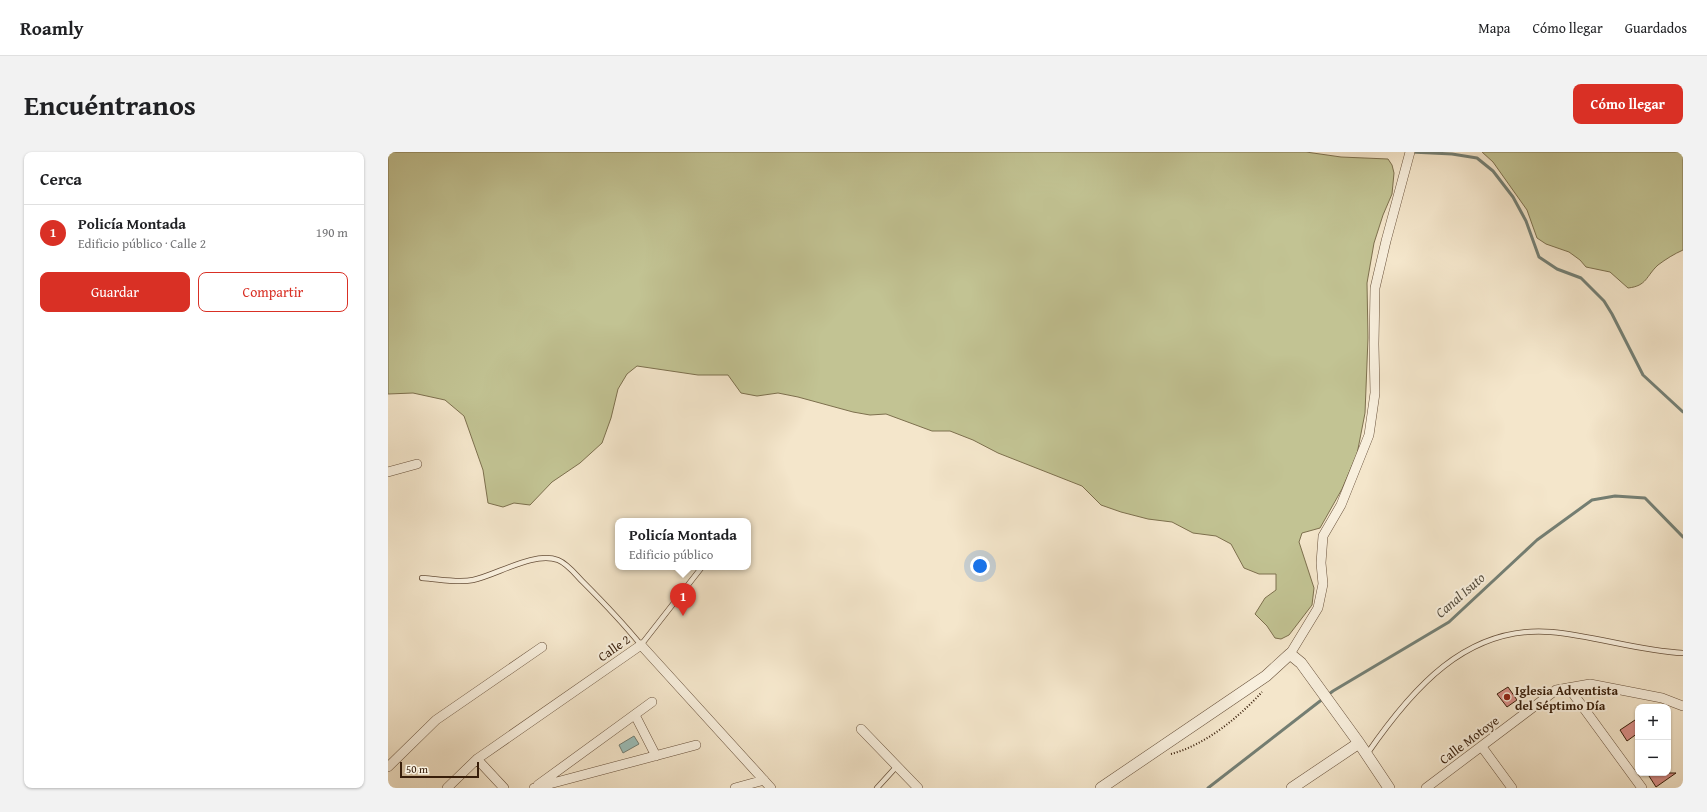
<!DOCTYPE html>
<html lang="es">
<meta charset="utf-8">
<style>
:root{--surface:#fff;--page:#f2f2f2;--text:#202124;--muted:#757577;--line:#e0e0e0;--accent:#d93025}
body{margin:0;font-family:"Gentium Book Plus",serif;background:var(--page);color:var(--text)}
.controls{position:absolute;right:12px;bottom:12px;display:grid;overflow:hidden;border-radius:8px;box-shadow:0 1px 3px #0004}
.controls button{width:36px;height:36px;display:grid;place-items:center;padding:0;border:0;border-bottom:1px solid var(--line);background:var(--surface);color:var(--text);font:20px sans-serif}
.scale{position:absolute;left:12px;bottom:10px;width:79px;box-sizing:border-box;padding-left:4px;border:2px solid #381e0a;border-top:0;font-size:11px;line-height:14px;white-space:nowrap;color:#381e0a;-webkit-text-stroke:3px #f8efdd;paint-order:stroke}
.you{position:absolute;left:592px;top:414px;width:14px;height:14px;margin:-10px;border:3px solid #fff;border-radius:50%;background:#1a73e8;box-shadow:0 0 0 6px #1a73e833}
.badge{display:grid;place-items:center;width:26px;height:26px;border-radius:50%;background:var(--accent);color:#fff;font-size:13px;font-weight:700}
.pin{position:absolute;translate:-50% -33px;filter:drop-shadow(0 1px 2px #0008)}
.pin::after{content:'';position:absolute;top:21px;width:14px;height:12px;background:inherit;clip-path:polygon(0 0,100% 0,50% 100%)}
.popup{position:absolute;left:227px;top:366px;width:136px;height:52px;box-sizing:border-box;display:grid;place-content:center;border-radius:8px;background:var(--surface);filter:drop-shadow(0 1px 3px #0005);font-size:13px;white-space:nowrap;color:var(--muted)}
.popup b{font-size:15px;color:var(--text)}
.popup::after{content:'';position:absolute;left:50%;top:100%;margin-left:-8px;border:8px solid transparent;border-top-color:var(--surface)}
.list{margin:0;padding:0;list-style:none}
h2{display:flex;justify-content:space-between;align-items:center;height:52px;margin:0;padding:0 16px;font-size:17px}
h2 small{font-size:13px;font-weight:400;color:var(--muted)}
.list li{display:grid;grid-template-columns:26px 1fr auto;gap:12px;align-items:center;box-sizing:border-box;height:56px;padding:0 16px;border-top:1px solid var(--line)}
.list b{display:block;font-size:15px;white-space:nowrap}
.list p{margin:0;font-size:13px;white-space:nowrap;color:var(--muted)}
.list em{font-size:13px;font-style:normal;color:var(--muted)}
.actions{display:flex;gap:8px;padding:12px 16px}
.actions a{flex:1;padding:9px 0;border:1px solid var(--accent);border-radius:8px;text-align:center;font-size:14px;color:var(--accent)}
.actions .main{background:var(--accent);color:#fff}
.map{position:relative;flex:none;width:1295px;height:636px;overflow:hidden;border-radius:8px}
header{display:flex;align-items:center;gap:24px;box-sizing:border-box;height:56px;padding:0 20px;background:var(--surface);border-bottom:1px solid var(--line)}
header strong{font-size:19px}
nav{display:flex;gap:22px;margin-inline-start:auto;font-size:14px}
.intro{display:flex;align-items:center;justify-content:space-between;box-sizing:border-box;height:96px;padding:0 24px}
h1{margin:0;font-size:28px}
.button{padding:10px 18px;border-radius:8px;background:var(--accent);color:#fff;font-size:14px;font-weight:700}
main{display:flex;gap:24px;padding:0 24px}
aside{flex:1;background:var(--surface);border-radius:8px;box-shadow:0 1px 3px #0004}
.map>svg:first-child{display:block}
</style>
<header>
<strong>Roamly</strong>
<nav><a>Mapa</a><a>Cómo llegar</a><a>Guardados</a></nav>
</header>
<div class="intro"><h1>Encuéntranos</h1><a class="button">Cómo llegar</a></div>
<main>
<aside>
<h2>Cerca<small></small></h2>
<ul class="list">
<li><span class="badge">1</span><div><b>Policía Montada</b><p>Edificio público · Calle 2</p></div><em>190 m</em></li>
</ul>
<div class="actions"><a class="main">Guardar</a><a>Compartir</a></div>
</aside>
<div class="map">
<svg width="1295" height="636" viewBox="0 0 1295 636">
<rect width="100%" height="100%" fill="#f4e6cb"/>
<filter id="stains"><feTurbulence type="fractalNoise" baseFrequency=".005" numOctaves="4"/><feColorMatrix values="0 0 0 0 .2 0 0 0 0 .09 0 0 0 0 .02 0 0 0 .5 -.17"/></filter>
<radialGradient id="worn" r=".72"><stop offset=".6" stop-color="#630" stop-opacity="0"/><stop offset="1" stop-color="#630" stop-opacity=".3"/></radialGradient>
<path fill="#c2c393" stroke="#7d704e" d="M0,0H918L953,5L1000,7L1004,13L1006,21L1004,42L995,63L986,91L979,131L980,186L977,261L969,302L954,337L932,376L914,381L911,390L926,436L924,453L901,483L893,487L887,486L879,474L867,462L877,446L888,438V422H871L856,416L843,392L828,384L805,381L784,370L760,367L733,360L713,353L694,334L610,301L585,288L562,279H544L498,262L482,263L465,260L410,245L390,241L369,244L353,241L340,223H310L249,214L239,222L230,237L223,266L214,291L192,311L164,330L142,353L126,351L115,355L100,351L95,318L76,264L57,248L25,241L0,242Z
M1094,0H1295V98C1286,102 1278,107 1270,113C1258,124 1259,134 1240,136L1222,120L1198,115L1192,108L1181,100L1158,92L1149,86L1139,58L1105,10Z"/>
<path fill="#9cbfba" stroke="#747f74" d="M246,584L251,592L235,601L231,593Z"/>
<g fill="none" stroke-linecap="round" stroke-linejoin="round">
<path stroke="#747f74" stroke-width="3" d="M1023,0L1064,2L1089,6L1105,19L1125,45L1138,69L1151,105L1169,117L1193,126L1216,149L1224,162L1255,223L1295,260
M820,636L945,539L1061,470L1149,388L1204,348L1227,344L1257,346L1295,385"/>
</g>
<path fill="#d98e88" stroke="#381e0a" d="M1120,535L1129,548L1119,555L1109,542Z
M1250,566V581L1239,589L1232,578Z
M1266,621H1288L1268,635L1261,624Z"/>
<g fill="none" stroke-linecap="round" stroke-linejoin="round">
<defs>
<path id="service" d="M34,426C51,427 69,431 85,428C109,423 146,399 170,408C180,412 188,423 195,430C215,450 235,471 253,493L314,415
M979,602C1023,538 1078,473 1163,480C1208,484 1251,499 1295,501
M489,636L509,614"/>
<path id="minor" d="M0,320L29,312
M902,502L930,456L935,432L933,411L935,384L953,353L981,283L987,241L986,192L987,136L998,89L1022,0
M1181,536L1254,636
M247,563L268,604
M473,577L530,636
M1094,595L1124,636
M89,607L116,636
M0,615L48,568L154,495
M150,633L264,550
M59,636L89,607L253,493L383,636
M146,636L308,593
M347,636L376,628
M1038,636L1168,538L1202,532L1274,546L1295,554"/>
<path id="tertiary" d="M713,636L878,524L902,502L913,511L971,591L1001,636
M904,636L971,591"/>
</defs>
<use href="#service" stroke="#67503a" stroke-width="6"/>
<use href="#minor" stroke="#67503a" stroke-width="10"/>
<use href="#tertiary" stroke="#67503a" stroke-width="12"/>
<path stroke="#381e0a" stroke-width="2" stroke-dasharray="1 2" stroke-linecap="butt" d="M783,602C817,593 850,566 874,540"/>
<use href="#service" stroke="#f8efdd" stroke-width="4.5"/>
<use href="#minor" stroke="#f8efdd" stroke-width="9"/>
<use href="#tertiary" stroke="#f8efdd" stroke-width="11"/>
</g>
<circle fill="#8f2418" stroke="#f8efdd" stroke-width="1.5" cx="1119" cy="545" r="4"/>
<g text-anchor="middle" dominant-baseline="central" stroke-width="4" stroke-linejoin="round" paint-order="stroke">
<g font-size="13" fill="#381e0a" stroke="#f8efdd">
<text transform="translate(226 496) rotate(-35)">Calle 2</text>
<text transform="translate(1081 588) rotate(-37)">Calle Motoye</text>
</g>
<g font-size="13" font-weight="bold" fill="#381e0a" stroke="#f8efdd" text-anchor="start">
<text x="1127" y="538">Iglesia Adventista<tspan x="1127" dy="15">del Séptimo Día</tspan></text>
</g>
<g font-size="14" font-style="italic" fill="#564e3f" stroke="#f8efdd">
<text transform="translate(1072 443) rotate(-41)">Canal Isuto</text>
</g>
</g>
<rect width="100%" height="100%" filter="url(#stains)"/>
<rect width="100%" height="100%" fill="url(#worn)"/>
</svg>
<div class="controls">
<button>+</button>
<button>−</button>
</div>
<div class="scale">50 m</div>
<div class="you"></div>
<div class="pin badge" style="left:295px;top:464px">1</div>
<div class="popup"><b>Policía Montada</b>Edificio público</div>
</div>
</main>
